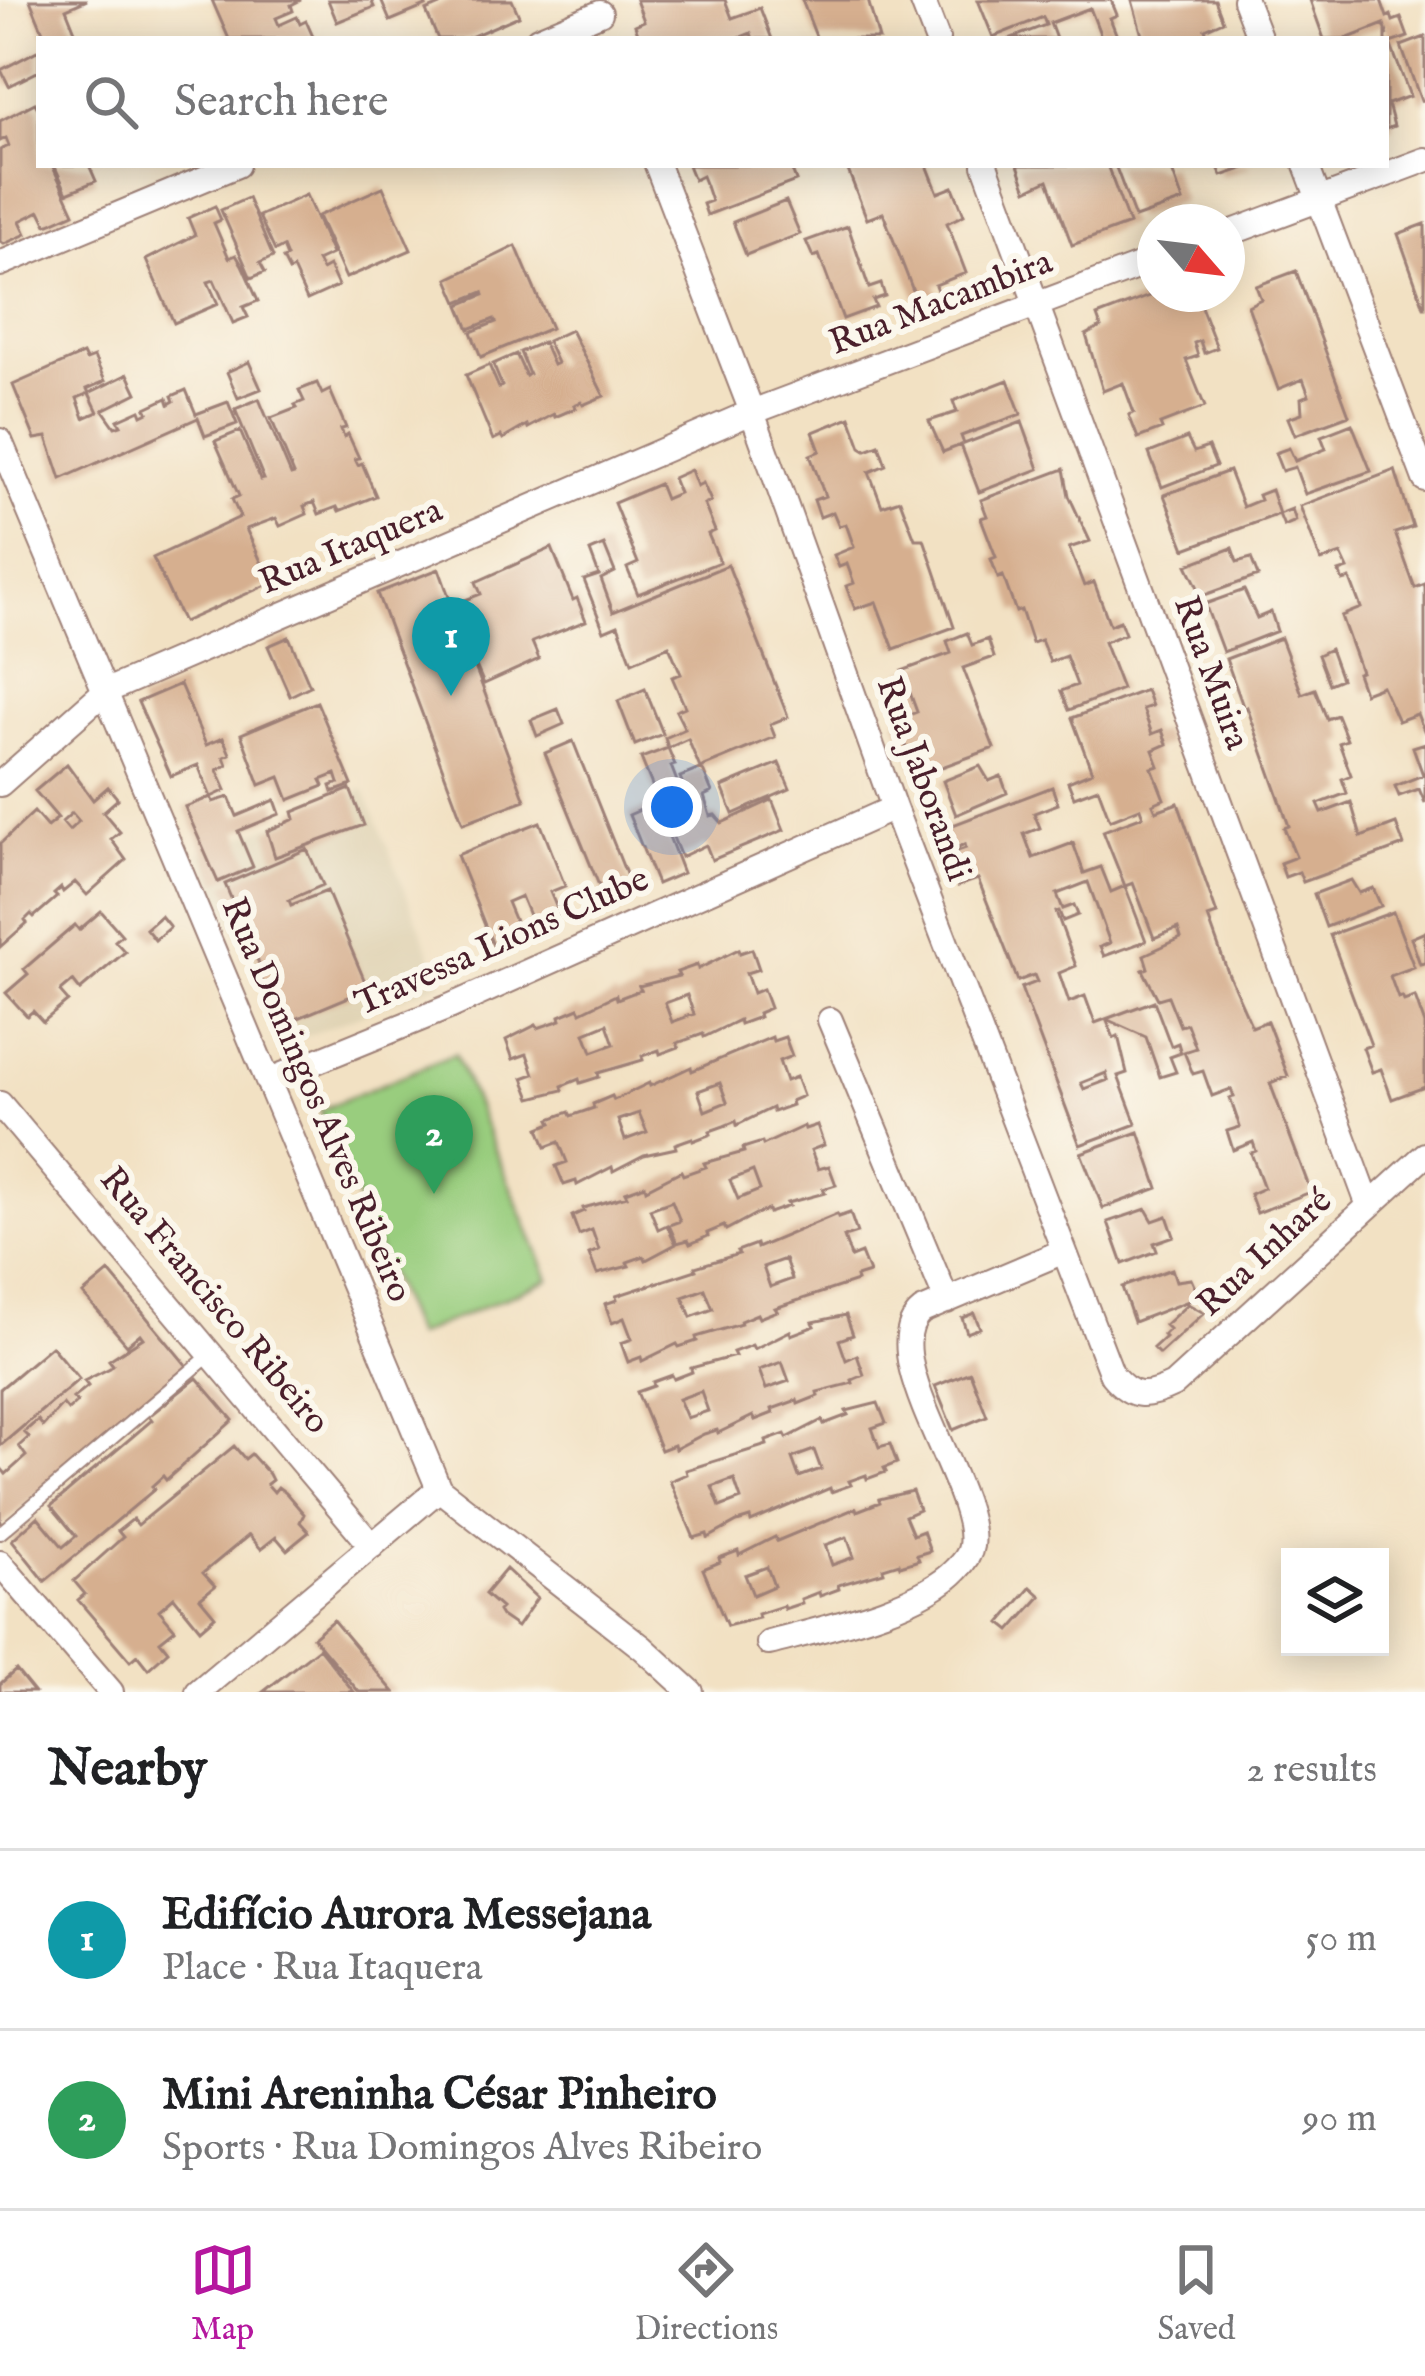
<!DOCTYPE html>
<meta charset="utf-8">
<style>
:root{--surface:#fff;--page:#f2f2f2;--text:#202124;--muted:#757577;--line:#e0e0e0;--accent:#b5179e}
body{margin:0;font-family:"IM FELL English",serif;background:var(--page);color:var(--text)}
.controls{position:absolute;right:36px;bottom:36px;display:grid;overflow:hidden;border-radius:0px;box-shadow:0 6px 30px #0003}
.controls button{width:108px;height:108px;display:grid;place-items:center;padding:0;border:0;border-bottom:3px solid var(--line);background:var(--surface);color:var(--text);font:60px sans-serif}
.compass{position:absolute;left:1137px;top:204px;width:108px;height:108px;border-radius:50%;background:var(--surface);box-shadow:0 6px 30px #0003;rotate:118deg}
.you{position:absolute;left:672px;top:807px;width:42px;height:42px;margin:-30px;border:9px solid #fff;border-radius:50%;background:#1a73e8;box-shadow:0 0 0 18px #1a73e833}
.badge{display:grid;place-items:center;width:78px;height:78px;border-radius:50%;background:var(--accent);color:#fff;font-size:39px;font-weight:700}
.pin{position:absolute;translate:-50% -99px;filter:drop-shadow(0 3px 6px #0008)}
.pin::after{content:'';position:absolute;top:63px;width:42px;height:36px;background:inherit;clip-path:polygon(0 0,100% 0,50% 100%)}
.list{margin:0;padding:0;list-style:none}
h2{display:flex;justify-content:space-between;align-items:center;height:156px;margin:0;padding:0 48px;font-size:51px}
h2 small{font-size:39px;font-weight:400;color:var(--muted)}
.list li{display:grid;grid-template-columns:78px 1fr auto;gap:36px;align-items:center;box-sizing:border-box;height:180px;padding:0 48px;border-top:3px solid var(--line)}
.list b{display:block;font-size:45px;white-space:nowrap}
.list p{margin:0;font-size:39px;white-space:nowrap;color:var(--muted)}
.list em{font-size:39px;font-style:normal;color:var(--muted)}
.icon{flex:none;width:66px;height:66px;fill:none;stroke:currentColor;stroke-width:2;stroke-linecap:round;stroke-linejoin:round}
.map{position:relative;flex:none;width:1425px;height:1692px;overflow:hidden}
.search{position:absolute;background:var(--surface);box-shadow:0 6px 30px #0003;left:36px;right:36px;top:36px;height:132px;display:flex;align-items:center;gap:30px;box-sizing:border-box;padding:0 42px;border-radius:0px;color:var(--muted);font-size:45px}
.sheet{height:516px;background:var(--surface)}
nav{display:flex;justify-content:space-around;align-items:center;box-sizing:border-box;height:168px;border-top:3px solid var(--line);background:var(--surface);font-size:33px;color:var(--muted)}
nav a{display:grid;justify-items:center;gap:6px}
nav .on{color:var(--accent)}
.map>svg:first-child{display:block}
</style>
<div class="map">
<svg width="1425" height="1692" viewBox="0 0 1425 1692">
<rect width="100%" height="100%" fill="#fbf7ec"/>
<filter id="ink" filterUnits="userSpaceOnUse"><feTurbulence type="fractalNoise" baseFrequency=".00833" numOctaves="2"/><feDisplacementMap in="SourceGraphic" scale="24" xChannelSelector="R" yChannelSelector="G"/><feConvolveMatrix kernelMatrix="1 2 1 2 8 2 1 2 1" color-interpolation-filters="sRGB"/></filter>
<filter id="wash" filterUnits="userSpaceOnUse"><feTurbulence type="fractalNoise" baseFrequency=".004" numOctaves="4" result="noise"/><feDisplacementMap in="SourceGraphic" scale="48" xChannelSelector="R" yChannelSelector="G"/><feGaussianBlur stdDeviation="2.7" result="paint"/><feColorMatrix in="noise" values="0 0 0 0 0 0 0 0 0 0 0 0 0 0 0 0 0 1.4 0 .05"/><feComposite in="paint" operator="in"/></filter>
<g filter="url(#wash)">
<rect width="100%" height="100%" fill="#f2e1c3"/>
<path fill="#e0d3b4" d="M364,789L442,982L290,1043L200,853Z"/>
<path fill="#99cd7e" stroke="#727654" stroke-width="3" d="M455,1054L549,1279L415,1336L320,1110Z"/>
<g id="blocks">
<path fill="#d6af8f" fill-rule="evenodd" d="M30,0H87L66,9L78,39H46Z
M212,0H301L291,5L293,11L276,18L279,25L297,17L300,24L306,21L314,39H229Z
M328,0H371L374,7L337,22Z
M381,0H423L426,6L390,21Z
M451,0H512L519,16L466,39H438L426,11Z
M636,0H725L732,18L760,8L772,39H753L751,33L736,39H640L635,25L644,21Z
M802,0H868L879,39H817Z
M978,0H1111L1117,15L1110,18L1118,39H1102L1090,8L1050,23L1056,39H1009L1046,25L1043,17L993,37Z
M1132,0H1215L1223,21L1205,29L1209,39H1143Z
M1310,0H1381L1387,17L1391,15L1393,21L1401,18L1408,37L1390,43L1410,96L1388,104L1394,126L1386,129V33L1388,36L1384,24L1346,39H1324Z
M1425,37V99L1421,101L1401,46Z
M39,50V71L9,86L1,70Z
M35,103L39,110V165H52L74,213L47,225L40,211L20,221L26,234L4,244L0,241V150L9,146L6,138L0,141V121Z
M54,165H89L96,181L67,193Z
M688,165H790L796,181L707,215L703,204L711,201L706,186L702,176L694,180Z
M846,165H927L938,193L953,187L964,215L947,223L966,273L935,285L943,306L922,314L883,213L867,219Z
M1018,165H1107L1129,224L1072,245L1048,180L1027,190Z
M1115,165H1154L1155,169L1170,165L1183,201L1135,218Z
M1217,165H1250L1251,166L1222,176Z
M383,187L411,250L346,278L318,216Z
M306,195L332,254L317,261L322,270L329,266L338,286L307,300L293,269L289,271L283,259L287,257L283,247L275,251L259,216Z
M248,198L273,257L260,263L265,272L251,278L221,210Z
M786,201L800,234L746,255L733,222Z
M215,206L221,220L214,223L229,258L236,255L242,265L258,301L243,307L248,317L233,323L214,280L208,282L218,304L174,323L146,260L195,235L188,218Z
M1425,224V307H1424L1398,234Z
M848,226L869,288L881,284L885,296L873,300L876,307L843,319L819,255L813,257L806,241Z
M516,246L551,328L481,357L471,332L496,322L494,319L469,329L459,305L484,295L483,292L458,302L448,279Z
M1296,271L1349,415L1295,435L1288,418L1302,413L1301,398L1309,395L1303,379L1278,389L1248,306L1261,299L1256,286Z
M1155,289V294H1196L1217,348L1204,353L1200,341L1194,343L1198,356L1186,360L1205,407L1160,424L1162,429L1138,438L1129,415L1134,413L1123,383L1103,391L1086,335L1101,327L1097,316L1150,296L1148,291Z
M571,330L604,396L583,405L581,402L574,405L576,408L555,417L554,414L528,428L527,425L503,439L501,436L493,440L466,375L489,365L499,388L502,386L493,364L516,354L526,376L529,374L520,352L543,342L553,365L557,363L547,341Z
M83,354L86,360L94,357L105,381L87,389L89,393L128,374L137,393L103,410L115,427L121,425L118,420L140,410L142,415L148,412L146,408L167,398L169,404L174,401L172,396L186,390L196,414L228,402L237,424L205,436L198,418L61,479L47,437L35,439L13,385ZM89,393L98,412L84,418L77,398Z
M249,362L261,389L238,398L227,372Z
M1008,380L1021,414L961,436L964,444L1022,422L1039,469L979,492L961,445L943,452L929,421L957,412L953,401Z
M317,383L322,394L330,390L346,428L341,429L344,437L348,434L359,458L355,459L358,465L362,463L376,496L339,511L337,507L319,514L314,502L304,506L307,514L280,526L276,518L246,529L271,583L183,622L153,558L240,517L232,499L239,496L215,441L240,431L261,480L264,479L235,409L259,399L291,475L294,474L271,418L297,408L295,405L304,401L299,390Z
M850,417L861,447L866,450L879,445L886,465L869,472L882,506L900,500L915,539H924L954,627L894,649L876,602L855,609L846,586L854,583L847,564L839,567L834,555L854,547L846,524L839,526L833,512L820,517L814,500L825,496L810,455L820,451L813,432Z
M1352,424L1371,471L1305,494L1295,467L1282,471L1275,453L1289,448L1295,461L1326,449L1321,436Z
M1187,438L1194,452L1208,447L1216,466L1162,487L1149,453Z
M1064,469L1069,496L1090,541L1069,548L1084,586L1094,582L1110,625L1120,621L1125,634L1104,642L1122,689L1069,710L1061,691L1077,685L1066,656L1050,662L1041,640L1032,643L1021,610L1016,612L1003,576L998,578L991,559L996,557L981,518L987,516L981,500Z
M691,470L697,486L703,483L711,501L704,504L715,531L708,534L720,562L638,594L627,568L638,563L614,503L659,484L665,499L679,493L673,478Z
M1395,470L1413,527L1395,533L1415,588L1425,584V733L1417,714L1398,721L1382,686L1364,693L1357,673L1361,672L1341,616L1361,608L1350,579L1343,581L1339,572L1348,569L1341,554L1321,561L1300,506Z
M1229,471L1243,507L1260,500L1258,495L1271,490L1279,514L1185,549L1164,495Z
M1292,509L1296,521L1284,526L1279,514Z
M604,545L615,572L601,579L613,612L728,565L788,717L770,724L775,737L700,768L688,739L668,748L665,738L685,729L676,711L685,707L672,677L681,674L669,646L632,662L618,625L604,631L584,580L599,575L590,551Z
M552,548L573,600L577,598L586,621L532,642L539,659L484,684L466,643L525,800L463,823L377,593L439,569L452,605L481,594L476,582Z
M1232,548L1237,562L1251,558L1258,576L1202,596L1187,565Z
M1244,590L1257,618L1271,612L1277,631L1223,652L1205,604Z
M967,633L972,645L988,639L994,657L963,668L994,748L917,776L896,720L917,712L902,671L951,653L947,641Z
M289,637L310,686L290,696L268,646Z
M1281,638L1302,694L1315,689L1327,719L1337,715L1347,740L1339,743L1351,775L1342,779L1347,793L1318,804L1322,813L1351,802L1361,837L1396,824L1404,845L1303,882L1299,872L1285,877L1280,863L1296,857L1284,828L1289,826L1247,707L1244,709L1226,659Z
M1330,649L1341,679L1329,684L1318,655Z
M180,684L206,745L223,738L230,754L224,757L227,765L217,770L226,790L211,797L198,765L171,776L138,702Z
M645,689L663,734L635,745L618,701Z
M1146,690L1152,706L1143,709L1152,734L1162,730L1167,744L1153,750L1159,766L1152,768L1164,799L1153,804L1156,811L1178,803L1217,914L1208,917L1228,973L1252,1027L1267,1021L1288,1076L1270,1083L1311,1192L1257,1213L1250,1194L1264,1188L1251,1153L1256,1151L1253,1142L1233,1150L1227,1131L1240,1127L1230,1098L1234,1097L1231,1089L1212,1096L1203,1071L1193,1074L1184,1052L1196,1048L1187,1024L1180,1026L1168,996L1158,999L1143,970L1148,968L1144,955L1181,938L1178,928L1154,938L1133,883L1125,886L1103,831L1143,816L1140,808L1110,820L1098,788L1074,797L1068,782L1092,772L1072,718Z
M317,702L352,785L333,792L331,786L339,783L336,774L321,780L324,786L289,800L280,777L260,785L241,734Z
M558,709L564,724L537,736L531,720Z
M573,741L634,894L607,905L545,753Z
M1425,743V803L1419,789L1399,796L1395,786L1423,775L1413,747Z
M668,748L675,765L671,766L690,815L694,814L680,777L702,768L712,792L704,796L710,816L715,815L722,823L772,800L784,830L712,860L706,845L681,857L641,758Z
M779,763L790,789L733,814L722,787Z
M67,764L93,800L108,787L118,799L103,812L120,832L111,839L126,860L87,895L75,882L63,892L61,888L54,894L57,897L34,917L31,914L25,920L27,923L0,947V844L34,812L47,827L58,818L35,791ZM72,813L79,821L69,830L62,822Z
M980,766L989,781L1001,776L1007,793L956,815L943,781Z
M1052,787L1058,804L1034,813L1040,828L1024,834L1033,858L1073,843L1084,873L1101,867L1111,892L1125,886L1146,941L1104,956L1100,947L1110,943L1088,882L1057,894L1063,909L1074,905L1078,915L1063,921L1059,911L1056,912L1076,966L1059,973L1069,1002L1085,996L1095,1023L1106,1019L1114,1038L1118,1036L1127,1073L1118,1076L1136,1124L1080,1145L1021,988L1037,982L1034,975L1018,981L978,879L958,886L946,855L966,848L965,844L946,853L937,831ZM1106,1073L1108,1080L1084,1089L1081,1083Z
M350,789L364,825L275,857L267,831L295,819L293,812Z
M211,797L213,802L229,797L237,816L275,800L280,814L238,831L253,867L218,882L185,807Z
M656,803L683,873L657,884L629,815Z
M540,822L565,886L550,892L561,918L533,925L521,896L507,902L519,931L505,937L507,942L494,948L457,855Z
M307,849L323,885L289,900L291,905L327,891L368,989L284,1024L259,975L263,973L225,884Z
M1351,880L1359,893L1373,888L1381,906L1326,927L1314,894Z
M101,911L122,935L115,941L125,952L80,990L73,981L60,992L68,1001L43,1022L33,1011L27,1016L6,993L28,974L24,969L75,925L79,930Z
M1393,912L1414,967L1390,976L1398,998L1402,997L1404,1001L1415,997L1425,1025V1087L1392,1099L1381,1069L1372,1072L1363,1048L1371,1045L1330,935Z
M161,916L170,927L155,940L146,929Z
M1425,932V963L1420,964L1411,938Z
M739,949L740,953L752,949L759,969L746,973L753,993L763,989L770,1008L758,1013L759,1017L740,1024L739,1020L704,1037L703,1034L677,1043L679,1047L660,1054L659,1050L642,1056L643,1060L598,1073L599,1077L580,1083L579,1079L562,1086L563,1090L531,1098L523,1078L534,1074L527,1054L513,1059L506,1040L536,1025L538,1028L561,1020L560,1016L579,1008L581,1012L616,995L617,999L641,990L639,986L679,976L677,972L697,965L698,969ZM687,995L694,1014L672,1022L665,1003ZM607,1024L614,1044L592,1052L585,1033Z
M1154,1001L1171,1046L1178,1043L1181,1053L1170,1057L1176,1072L1160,1077L1146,1037L1106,1019Z
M772,1037L773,1041L785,1037L792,1056L779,1061L786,1081L796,1077L803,1096L791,1101L792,1105L773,1112L772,1108L737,1125L736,1121L724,1126L710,1131L711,1134L693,1141L692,1138L675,1144L676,1148L644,1155L613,1171L612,1167L577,1185L576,1181L564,1185L556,1166L567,1162L559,1142L546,1147L539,1128L552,1123L550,1119L569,1112L571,1116L594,1108L593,1104L612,1096L614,1100L649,1083L650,1086L691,1067L692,1071ZM720,1083L727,1102L705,1111L698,1091ZM639,1113L647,1132L625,1140L618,1120Z
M817,1125L824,1145L811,1150L818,1169L829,1166L836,1185L823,1189L825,1193L787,1203L789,1206L769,1213L768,1210L756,1214L726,1230L724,1226L707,1233L708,1236L690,1244L688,1240L677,1243L669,1225L680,1221L672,1201L650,1209L658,1229L667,1225L676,1244L646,1260L644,1256L627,1262L629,1266L597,1274L589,1254L599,1250L592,1230L579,1235L572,1216L584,1211L583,1208L627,1196L625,1192L645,1185L646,1189L681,1171L683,1175L706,1167L704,1163L744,1152L743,1148L762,1142L763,1145L804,1126L805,1129ZM753,1171L760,1190L738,1199L730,1180Z
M1139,1132L1158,1188L1103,1208L1081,1153Z
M1146,1209L1153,1221L1167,1216L1174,1236L1154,1243L1157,1251L1123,1264L1108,1222Z
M850,1213L857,1233L844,1237L851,1257L861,1253L869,1273L856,1277L857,1281L775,1308L777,1311L759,1318L757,1314L740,1321L741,1324L696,1337L697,1341L679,1347L677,1344L642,1361L641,1357L628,1362L621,1343L632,1339L624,1318L612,1323L605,1304L617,1300L616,1296L696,1270L695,1267L739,1254L737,1251L756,1244L757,1248L837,1214L838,1217ZM785,1259L792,1279L770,1287L763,1267ZM705,1289L713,1309L691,1317L683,1297Z
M1172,1269L1176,1281L1191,1279L1199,1297L1134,1322L1122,1287Z
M109,1272L187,1366L0,1526V1467L6,1474L26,1456L19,1446L29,1437L24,1432L38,1420L43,1426L63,1404L68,1410L77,1402L73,1398L88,1386L84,1381L110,1368L113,1365L109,1360L143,1338L140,1334L127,1345L83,1294Z
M1188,1304L1204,1313L1159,1354L1153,1348L1165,1337L1163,1335L1169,1329L1165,1325Z
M974,1313L980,1328L967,1333L962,1318Z
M846,1315L853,1335L839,1340L846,1360L857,1355L864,1375L852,1380L853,1383L817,1392L818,1396L798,1404L797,1400L772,1409L773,1413L755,1420L753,1416L718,1433L717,1430L704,1434L675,1449L674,1445L661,1450L637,1392L654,1386L653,1382L672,1375L674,1379L692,1372L691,1368L735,1356L733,1352L752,1345L754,1349L790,1331L791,1335L815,1326L813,1322ZM782,1362L789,1381L766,1389L759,1370ZM701,1391L708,1411L687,1418L679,1399Z
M51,1346L79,1379L0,1446V1389Z
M970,1372L987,1416L953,1430L935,1386Z
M197,1378L233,1420L166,1480L163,1476L152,1486L155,1489L45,1581L12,1540L38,1517L63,1547L76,1536L51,1506L152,1420L149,1416Z
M878,1403L886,1423L872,1428L879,1447L890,1444L897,1463L884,1468L886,1472L867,1479L866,1475L849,1481L851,1485L831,1492L830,1488L751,1522L750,1518L737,1522L708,1538L707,1534L694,1538L670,1481L687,1474L686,1470L767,1445L766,1441L785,1434L787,1438L822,1420L824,1424L848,1415L846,1411ZM814,1450L821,1469L799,1477L792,1458ZM734,1479L741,1499L720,1507L712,1487Z
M234,1446L245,1459L251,1454L269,1474L272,1480L267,1484L274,1492L278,1487L286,1493L304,1514L300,1522L309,1532L287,1550L276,1537L261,1549L249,1535L203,1573L215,1586L200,1598L215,1616L200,1629L174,1597L159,1610L175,1629L160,1641L168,1651L148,1669L137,1655L130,1661L78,1600L85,1594L74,1581L123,1537L118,1531L133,1519L138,1525Z
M912,1491L919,1510L905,1516L913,1535L923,1531L930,1551L917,1555L919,1560L900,1566L899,1563L883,1568L884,1572L838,1585L839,1589L820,1596L819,1592L801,1599L802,1603L784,1609L783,1606L758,1614L759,1618L727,1626L703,1569L720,1562L719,1558L738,1551L739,1555L775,1537L777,1541L856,1508L857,1511L880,1502L879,1499ZM847,1537L854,1557L832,1565L825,1545ZM767,1567L774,1586L753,1595L745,1575Z
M506,1569L537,1598L517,1627L501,1616L498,1611L501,1608L485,1594Z
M1031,1587L1041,1596L1010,1631L1000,1623Z
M333,1620L369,1663L394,1692H359L313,1637Z
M319,1648L354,1692H263Z
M16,1670L34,1692H0V1684Z"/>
</g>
</g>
<g filter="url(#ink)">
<use href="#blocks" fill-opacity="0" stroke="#9e8077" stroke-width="3"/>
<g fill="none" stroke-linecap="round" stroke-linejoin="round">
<defs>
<path id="service" d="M0,1533L211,1354"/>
<path id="minor" d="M922,0L937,39
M1245,0L1260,39
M538,39L600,13
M657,165L752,412L894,808L1112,1375C1132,1399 1146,1398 1173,1385L1425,1155
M985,165L1369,1206
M1306,165L1425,479
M1227,234L1425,160
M0,264L237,165
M0,441L439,1489L643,1648L691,1692
M0,784L104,692L752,412L1155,260
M830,1020L947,1301
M270,1080L449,1007L894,808
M0,1104L372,1546
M0,1563L111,1692
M769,1643C821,1629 921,1608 957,1569C963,1563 970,1555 971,1546C980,1490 871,1352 922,1311L1064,1251
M198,1692L439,1489"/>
</defs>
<use href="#service" stroke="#9e8077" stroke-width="16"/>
<use href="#minor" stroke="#9e8077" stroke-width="28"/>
<use href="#service" stroke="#fff" stroke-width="12"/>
<use href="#minor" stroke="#fff" stroke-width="24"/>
</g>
</g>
<g text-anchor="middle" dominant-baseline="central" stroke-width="12" stroke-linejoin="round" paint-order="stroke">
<g font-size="36" fill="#4a1f2b" stroke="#fbf7ec">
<text transform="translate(941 303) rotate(-21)">Rua Macambira</text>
<text transform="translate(351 547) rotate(-23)">Rua Itaquera</text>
<text transform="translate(1211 673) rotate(70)">Rua Muira</text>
<text transform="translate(923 779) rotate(70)">Rua Jaborandi</text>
<text transform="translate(502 942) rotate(-24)">Travessa Lions Clube</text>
<text transform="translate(316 1100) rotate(67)">Rua Domingos Alves Ribeiro</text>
<text transform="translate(1265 1253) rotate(-43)">Rua Inharé</text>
<text transform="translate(214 1301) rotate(50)">Rua Francisco Ribeiro</text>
</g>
</g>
</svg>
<div class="controls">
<button><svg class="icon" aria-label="layers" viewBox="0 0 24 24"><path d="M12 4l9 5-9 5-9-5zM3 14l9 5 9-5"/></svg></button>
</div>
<svg class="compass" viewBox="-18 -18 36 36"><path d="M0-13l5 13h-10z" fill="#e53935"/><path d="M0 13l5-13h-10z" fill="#757577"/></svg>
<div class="you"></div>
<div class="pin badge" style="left:451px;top:696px;background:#0f9aa8">1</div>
<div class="pin badge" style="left:434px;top:1194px;background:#2e9e5b">2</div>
<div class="search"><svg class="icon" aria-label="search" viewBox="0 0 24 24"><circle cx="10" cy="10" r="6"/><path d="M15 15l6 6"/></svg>Search here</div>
</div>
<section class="sheet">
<h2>Nearby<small>2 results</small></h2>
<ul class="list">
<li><span class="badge" style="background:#0f9aa8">1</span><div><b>Edifício Aurora Messejana</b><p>Place · Rua Itaquera</p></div><em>50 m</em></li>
<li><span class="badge" style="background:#2e9e5b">2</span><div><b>Mini Areninha César Pinheiro</b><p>Sports · Rua Domingos Alves Ribeiro</p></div><em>90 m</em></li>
</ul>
</section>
<nav>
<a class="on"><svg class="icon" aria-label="map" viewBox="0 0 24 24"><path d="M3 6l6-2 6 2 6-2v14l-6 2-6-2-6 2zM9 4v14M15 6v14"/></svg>Map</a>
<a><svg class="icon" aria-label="directions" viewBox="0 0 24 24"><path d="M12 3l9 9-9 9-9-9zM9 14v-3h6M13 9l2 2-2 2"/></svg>Directions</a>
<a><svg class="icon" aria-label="saved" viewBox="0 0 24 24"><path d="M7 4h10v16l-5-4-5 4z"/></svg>Saved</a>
</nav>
